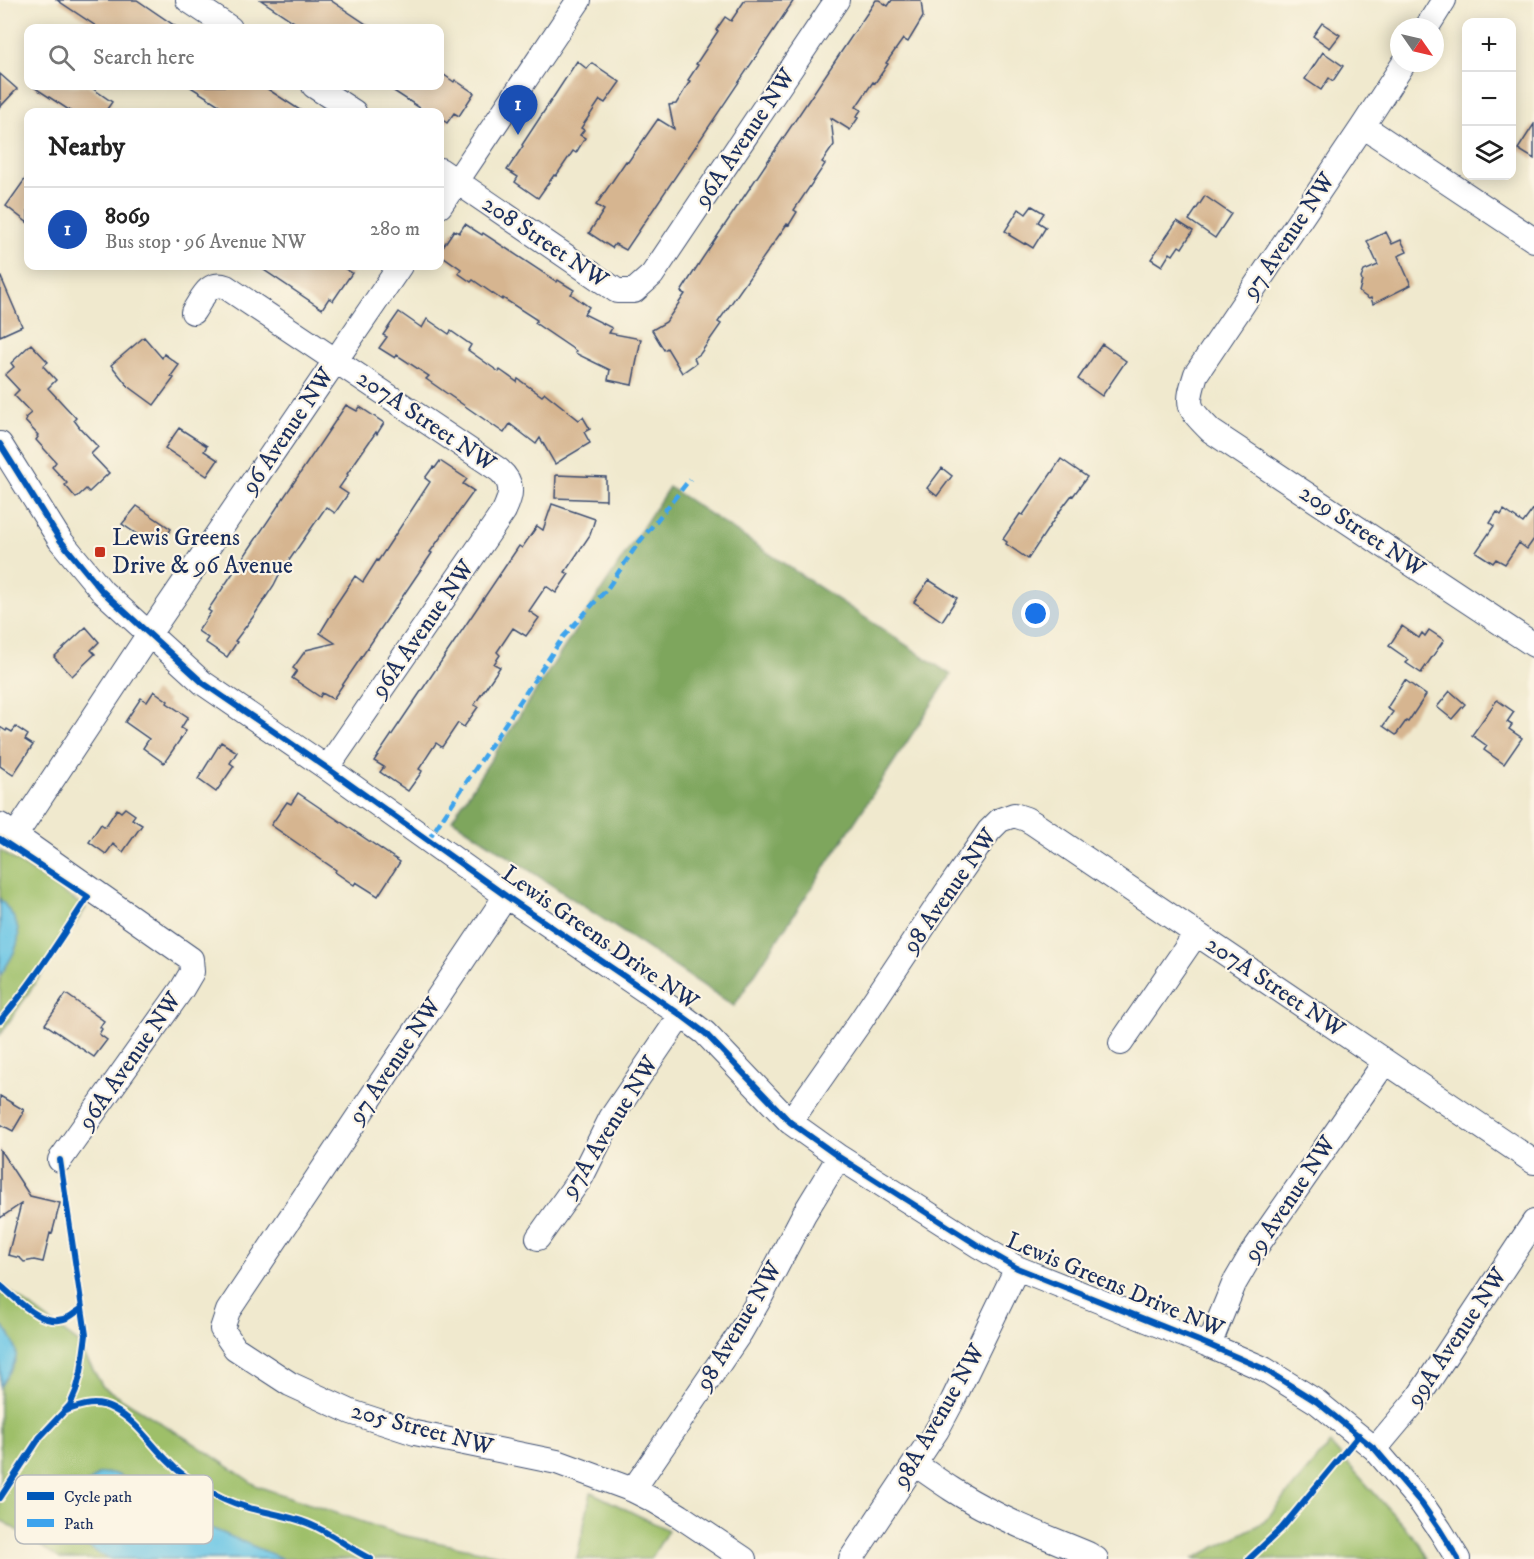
<!DOCTYPE html>
<meta charset="utf-8">
<style>
:root{--surface:#fff;--page:#f6f6f6;--text:#222;--muted:#767676;--line:#e0e0e0;--accent:#b45309}
body{margin:0;font-family:"IM FELL DW Pica",serif;background:var(--page);color:var(--text)}
.controls{position:absolute;right:18px;top:18px;display:grid;overflow:hidden;border-radius:12px;box-shadow:0 3px 15px #0003}
.controls button{width:54px;height:54px;display:grid;place-items:center;padding:0;border:0;border-bottom:2px solid var(--line);background:var(--surface);color:var(--text);font:30px sans-serif}
.compass{position:absolute;left:1390px;top:18px;width:54px;height:54px;border-radius:50%;background:var(--surface);box-shadow:0 3px 15px #0003;rotate:124deg}
.you{position:absolute;left:1036px;top:614px;width:21px;height:21px;margin:-15px;border:4px solid #fff;border-radius:50%;background:#1a73e8;box-shadow:0 0 0 9px #1a73e833}
.badge{display:grid;place-items:center;width:39px;height:39px;border-radius:50%;background:var(--accent);color:#fff;font-size:20px;font-weight:700}
.pin{position:absolute;translate:-50% -50px;filter:drop-shadow(0 2px 3px #0008)}
.pin::after{content:'';position:absolute;top:32px;width:21px;height:18px;background:inherit;clip-path:polygon(0 0,100% 0,50% 100%)}
.list{margin:0;padding:0;list-style:none}
h2{display:flex;justify-content:space-between;align-items:center;height:78px;margin:0;padding:0 24px;font-size:26px}
h2 small{font-size:20px;font-weight:400;color:var(--muted)}
.list li{display:grid;grid-template-columns:39px 1fr auto;gap:18px;align-items:center;box-sizing:border-box;height:84px;padding:0 24px;border-top:2px solid var(--line)}
.list b{display:block;font-size:22px;white-space:nowrap}
.list p{margin:0;font-size:20px;white-space:nowrap;color:var(--muted)}
.list em{font-size:20px;font-style:normal;color:var(--muted)}
.icon{flex:none;width:33px;height:33px;fill:none;stroke:currentColor;stroke-width:2;stroke-linecap:round;stroke-linejoin:round}
.map{position:relative;flex:none;width:1534px;height:1559px;overflow:hidden}
.search{position:absolute;background:var(--surface);box-shadow:0 3px 15px #0003;left:24px;top:24px;width:420px;height:66px;display:flex;align-items:center;gap:15px;box-sizing:border-box;padding:0 21px;border-radius:12px;color:var(--muted);font-size:22px}
.panel{position:absolute;background:var(--surface);box-shadow:0 3px 15px #0003;left:24px;top:108px;width:420px;height:162px;border-radius:12px}
.map>svg:first-child{display:block}
</style>
<div class="map">
<svg width="1534" height="1559" viewBox="0 0 1534 1559">
<rect width="100%" height="100%" fill="#fcf5e5"/>
<filter id="ink" filterUnits="userSpaceOnUse"><feTurbulence type="fractalNoise" baseFrequency=".0167" numOctaves="2"/><feDisplacementMap in="SourceGraphic" scale="12" xChannelSelector="R" yChannelSelector="G"/><feConvolveMatrix kernelMatrix="1 2 1 2 8 2 1 2 1" color-interpolation-filters="sRGB"/></filter>
<filter id="wash" filterUnits="userSpaceOnUse"><feTurbulence type="fractalNoise" baseFrequency=".008" numOctaves="4" result="noise"/><feDisplacementMap in="SourceGraphic" scale="24" xChannelSelector="R" yChannelSelector="G"/><feGaussianBlur stdDeviation="1.35" result="paint"/><feColorMatrix in="noise" values="0 0 0 0 0 0 0 0 0 0 0 0 0 0 0 0 0 1.4 0 .05"/><feComposite in="paint" operator="in"/></filter>
<g filter="url(#wash)">
<rect width="100%" height="100%" fill="#f0e9ce"/>
<path fill="#9ebf69" stroke="#5c7764" stroke-width="1.5" d="M0,850L86,908L0,1035Z
M0,1284L77,1342L103,1387L195,1444L257,1486L401,1535L519,1559H60L0,1519Z
M1330,1444L1420,1544L1428,1559H1193L1264,1522Z
M591,1492L668,1530L651,1559H575L577,1558Z"/>
<path fill="#7ea65d" stroke="#4c6a5e" stroke-width="1.5" d="M669,487L951,675L734,1006L452,819Z"/>
<path fill="#67c5e5" stroke="#417aa2" stroke-width="1.5" d="M0,899C28,931 21,943 0,976Z
M0,1324C9,1331 17,1345 16,1357C14,1368 5,1378 0,1387Z
M111,1473L118,1475L190,1519L283,1559H108C97,1552 82,1545 76,1532C68,1515 83,1484 98,1475C102,1473 107,1473 111,1473Z"/>
<g id="blocks">
<path fill="#d6b590" d="M57,0H137L178,28H99Z
M261,0H330L372,28H294L297,24Z
M745,0H794L626,250L615,244L612,248L589,233L604,210L596,205L626,161L628,162L658,119L674,129L669,105L676,104L690,81L688,80L698,65L696,64L718,31L716,30L725,17L731,21Z
M876,0H879L888,6L892,0H921L923,17L908,42L903,39L886,63L888,64L875,83L873,82L856,107L861,110L856,117L858,118L850,130L831,118L834,145L822,162L825,164L794,210L797,212L789,225L787,224L718,322L721,324L700,354L694,358L696,363L682,373L667,348L664,350L652,330L666,322L685,294L681,292L700,262Z
M1322,23L1340,35L1330,48L1313,36Z
M1323,52L1343,66L1333,81L1329,78L1321,90L1305,79Z
M577,61L587,69L592,63L620,82L605,103L600,100L581,128L584,130L580,135L585,138L576,153L573,151L556,176L554,175L538,198L515,182L518,177L507,170L523,146L522,145Z
M440,72L454,82L455,80L474,93L459,116L454,113L447,123L440,118V112H426L386,86H440Z
M0,74L17,89L0,107Z
M32,86H89L112,102L105,112H72Z
M189,86H263L303,112H230Z
M1534,124V159L1518,149Z
M28,175V223L6,206Z
M1205,196L1231,214L1215,238L1189,220Z
M1032,206L1044,213L1038,222L1046,227L1033,248L1025,243L1024,244L1009,235L1010,234L1005,231L1019,209L1026,214Z
M1177,221L1193,231L1182,248L1179,246L1173,255L1170,253L1162,266L1151,259Z
M465,224L482,235L483,233L557,282L558,280L574,290L571,294L589,307L584,314L612,328L609,333L641,339L632,385L608,380L610,370L575,353L576,351L535,323L537,320L503,298L502,300L473,280L471,282L458,273L461,269L440,254V251L454,230L459,233Z
M1386,232L1392,244L1401,240L1407,252L1398,256L1411,285L1373,304L1371,298L1369,299L1359,292L1362,281L1361,278L1364,271L1378,265L1367,241Z
M258,266H341L352,273L333,301L329,298L322,309Z
M0,275L22,326L0,336Z
M399,312L422,328L427,319L449,334L451,331L471,345L468,350L499,372L500,370L517,382L518,379L542,396L545,393L579,420L583,417L590,429L584,432L590,443L555,464L540,438L536,444L510,424L504,433L426,379L429,376L397,355L395,358L379,348L387,337L383,335Z
M144,337L162,358L164,354L179,365L171,376L174,378L154,405L128,386L111,365Z
M31,344L48,362L43,366L56,380L48,388L76,418L74,420L80,428L98,447L91,454L109,473L89,492L86,489L76,498L65,485L67,483L52,467L56,462L36,440L38,437L37,436L38,435L25,421L26,419L25,418L31,413L14,395L19,390L5,375L14,367L11,363Z
M1102,344L1126,361L1102,396L1078,379Z
M346,405L357,411L360,407L384,423L377,434L376,432L347,474L348,475L339,488L348,494L335,513L326,507L279,575L274,585L253,617L235,641L237,642L227,657L205,642L208,638L198,631L211,612L208,610Z
M179,428L207,446L204,451L218,460L207,476L165,448Z
M1061,459L1087,477L1073,496L1072,495L1059,512L1028,559L1006,544L1007,542L1003,539L1020,514L1023,515Z
M440,461L467,479L463,484L474,491L430,552L432,553L333,699L322,693L320,697L292,678L297,671L293,668L306,650L335,643L320,633L334,610L333,609L355,576L363,582L377,560L378,561L430,482L425,478L433,467L435,468Z
M942,468L952,476L937,496L927,488Z
M556,475L606,477V500L555,498Z
M552,504L595,519L590,535L565,572L569,574L556,593L546,586L529,611L539,618L526,636L513,628L497,652L500,655L494,664L500,667L474,705L478,707L464,727L458,723L442,747L436,743L419,769L422,771L421,773L408,791L380,772L384,767L374,761L519,546L522,548L537,526L543,530Z
M137,506L171,529L161,544L150,537L147,541L122,524Z
M1534,508V539L1527,549L1519,543L1505,564L1496,559L1493,563L1476,552L1494,526L1490,523L1497,512L1501,515L1504,510L1523,523Z
M929,580L957,598L942,621L914,602Z
M1402,626L1419,638L1422,633L1425,636L1429,630L1444,640L1421,673L1406,663L1409,660L1389,646Z
M86,627L99,642L91,650L95,654L72,676L54,657Z
M1405,680L1426,695L1408,722L1406,721L1396,735L1383,726L1393,712L1387,708Z
M154,691L168,701L167,703L188,717L181,728L186,731L164,763L143,748L149,739L125,722L141,698L147,702Z
M1450,691L1465,704L1452,719L1437,707Z
M1497,700L1514,712L1507,722L1512,725L1509,729L1522,738L1504,764L1484,750L1487,746L1472,735Z
M0,727L6,731L7,729L12,732L16,727L28,735L25,740L33,745L13,775L0,766Z
M221,742L237,752L230,763L234,766L216,792L198,779Z
M298,793L400,862L378,896L356,882L354,885L335,872L336,870L271,825L287,802L291,804Z
M125,808L135,815L132,819L142,825L123,852L113,844L106,854L89,842L101,824L105,827L117,809L121,812Z
M66,994L104,1021L100,1027L102,1029L99,1034L107,1040L94,1057L45,1024Z
M0,1096L24,1110L22,1113L23,1114L13,1131L0,1124Z
M0,1150L30,1196L60,1203L52,1234L50,1233L43,1262L34,1260L24,1262L20,1258L8,1255L21,1204L0,1218Z"/>
</g>
</g>
<g filter="url(#ink)">
<use href="#blocks" fill-opacity="0" stroke="#3b4b6f" stroke-width="1.5"/>
<g fill="none" stroke-linecap="round" stroke-linejoin="round">
<defs>
<path id="minor" d="M188,0L230,28
M1427,27L1444,0
M1404,63L1363,126L1196,374C1186,406 1187,407 1211,431L1534,645
M314,86L354,112
M1363,126L1534,240
M440,170L617,291H634L652,275L837,0
M440,206L579,0
M193,312C202,299 208,280 226,287L499,470C514,483 512,494 504,511L327,768
M0,444L60,540L102,591L203,683L327,768L506,896L681,1015L705,1033L790,1122L839,1157L979,1246L1017,1268L1209,1345L1264,1369L1317,1402L1375,1449L1422,1504L1440,1530L1458,1559
M0,825L191,959L192,972L182,989L60,1160
M15,836L149,634L400,266
M506,896L228,1311L222,1329L235,1348L290,1384L351,1412L415,1433L557,1462L633,1490L655,1501L680,1516L744,1559
M1121,1043L1196,934
M790,1122L860,1022L946,893L989,831L1000,820L1014,815L1026,819L1033,823L1534,1162
M538,1238L582,1176L611,1118L681,1015
M1209,1345L1234,1284L1252,1253L1385,1062
M1375,1449L1417,1399L1534,1222
M915,1464C939,1481 963,1498 990,1511C1021,1528 1055,1540 1088,1554L1096,1559
M633,1490L740,1333L760,1298L804,1214L839,1157
M851,1559L937,1430L953,1400L1017,1268"/>
</defs>
<use href="#minor" stroke="#3b4b6f" stroke-width="26"/>
<use href="#minor" stroke="#fff" stroke-width="24"/>
<path stroke="#3da3ed" stroke-width="4.5" stroke-dasharray="9 4.5" stroke-linecap="butt" d="M428,840L563,637L607,589L637,545L690,479"/>
<defs>
<path id="cycleway" d="M0,444L60,540L102,591L203,683L327,768L506,896L681,1015L705,1033L790,1122L839,1157L979,1246L1017,1268L1209,1345L1264,1369L1317,1402L1375,1449L1422,1504L1440,1530L1458,1559
M0,839L88,897C60,939 33,983 0,1021
M0,1285C18,1300 43,1330 69,1317C73,1315 77,1311 81,1309
M65,1411C82,1405 96,1400 113,1409C137,1421 151,1445 170,1463C178,1472 189,1479 199,1485C214,1495 232,1503 249,1508C269,1513 289,1516 307,1523C331,1532 349,1549 371,1559
M0,1498L40,1437L70,1405L76,1391L81,1372L86,1335L60,1160
M1249,1559L1281,1529L1359,1435"/>
</defs>
<use href="#cycleway" stroke="#fcf5e5" stroke-width="10"/>
<use href="#cycleway" stroke="#0057b8" stroke-width="6"/>
</g>
</g>
<rect fill="#c8321e" stroke="#fcf5e5" stroke-width="2" x="94" y="546" width="12" height="12" rx="3"/>
<g text-anchor="middle" dominant-baseline="central" stroke-width="4.5" stroke-linejoin="round" paint-order="stroke">
<g font-size="24" fill="#1b2f5e" stroke="#fcf5e5">
<text transform="translate(745 138) rotate(-56)">96A Avenue NW</text>
<text transform="translate(1289 236) rotate(-56)">97 Avenue NW</text>
<text transform="translate(545 242) rotate(34)">208 Street NW</text>
<text transform="translate(426 421) rotate(34)">207A Street NW</text>
<text transform="translate(288 431) rotate(-56)">96 Avenue NW</text>
<text transform="translate(1362 531) rotate(34)">209 Street NW</text>
<text transform="translate(423 629) rotate(-55)">96A Avenue NW</text>
<text transform="translate(950 891) rotate(-55)">98 Avenue NW</text>
<text transform="translate(600 938) rotate(35)">Lewis Greens Drive NW</text>
<text transform="translate(1275 987) rotate(34)">207A Street NW</text>
<text transform="translate(130 1061) rotate(-55)">96A Avenue NW</text>
<text transform="translate(395 1061) rotate(-56)">97 Avenue NW</text>
<text transform="translate(610 1127) rotate(-58)">97A Avenue NW</text>
<text transform="translate(1290 1199) rotate(-56)">99 Avenue NW</text>
<text transform="translate(1115 1285) rotate(23)">Lewis Greens Drive NW</text>
<text transform="translate(739 1326) rotate(-59)">98 Avenue NW</text>
<text transform="translate(1457 1337) rotate(-56)">99A Avenue NW</text>
<text transform="translate(939 1416) rotate(-60)">98A Avenue NW</text>
<text transform="translate(422 1429) rotate(15)">205 Street NW</text>
</g>
<g font-size="24" fill="#1b2f5e" stroke="#fcf5e5" text-anchor="start">
<text x="112" y="538">Lewis Greens<tspan x="112" dy="28">Drive &amp; 96 Avenue</tspan></text>
</g>
</g>
<rect x="15" y="1475" width="198" height="69" rx="9" fill="#fcf5e5" stroke="#b8babc" stroke-width="1.5"/>
<rect x="27" y="1492" width="27" height="8" fill="#0057b8"/>
<rect x="27" y="1519" width="27" height="8" fill="#3da3ed"/>
<g font-size="16" fill="#1b2f5e">
<text x="64" y="1502">Cycle path</text>
<text x="64" y="1529">Path</text>
</g>
</svg>
<div class="controls">
<button>+</button>
<button>−</button>
<button><svg class="icon" aria-label="layers" viewBox="0 0 24 24"><path d="M12 4l9 5-9 5-9-5zM3 14l9 5 9-5"/></svg></button>
</div>
<svg class="compass" viewBox="-18 -18 36 36"><path d="M0-13l5 13h-10z" fill="#e53935"/><path d="M0 13l5-13h-10z" fill="#767676"/></svg>
<div class="you"></div>
<div class="pin badge" style="left:518px;top:135px;background:#1a4fb4">1</div>
<div class="search"><svg class="icon" aria-label="search" viewBox="0 0 24 24"><circle cx="10" cy="10" r="6"/><path d="M15 15l6 6"/></svg>Search here</div>
<section class="panel">
<h2>Nearby<small></small></h2>
<ul class="list">
<li><span class="badge" style="background:#1a4fb4">1</span><div><b>8069</b><p>Bus stop · 96 Avenue NW</p></div><em>280 m</em></li>
</ul>
</section>
</div>
